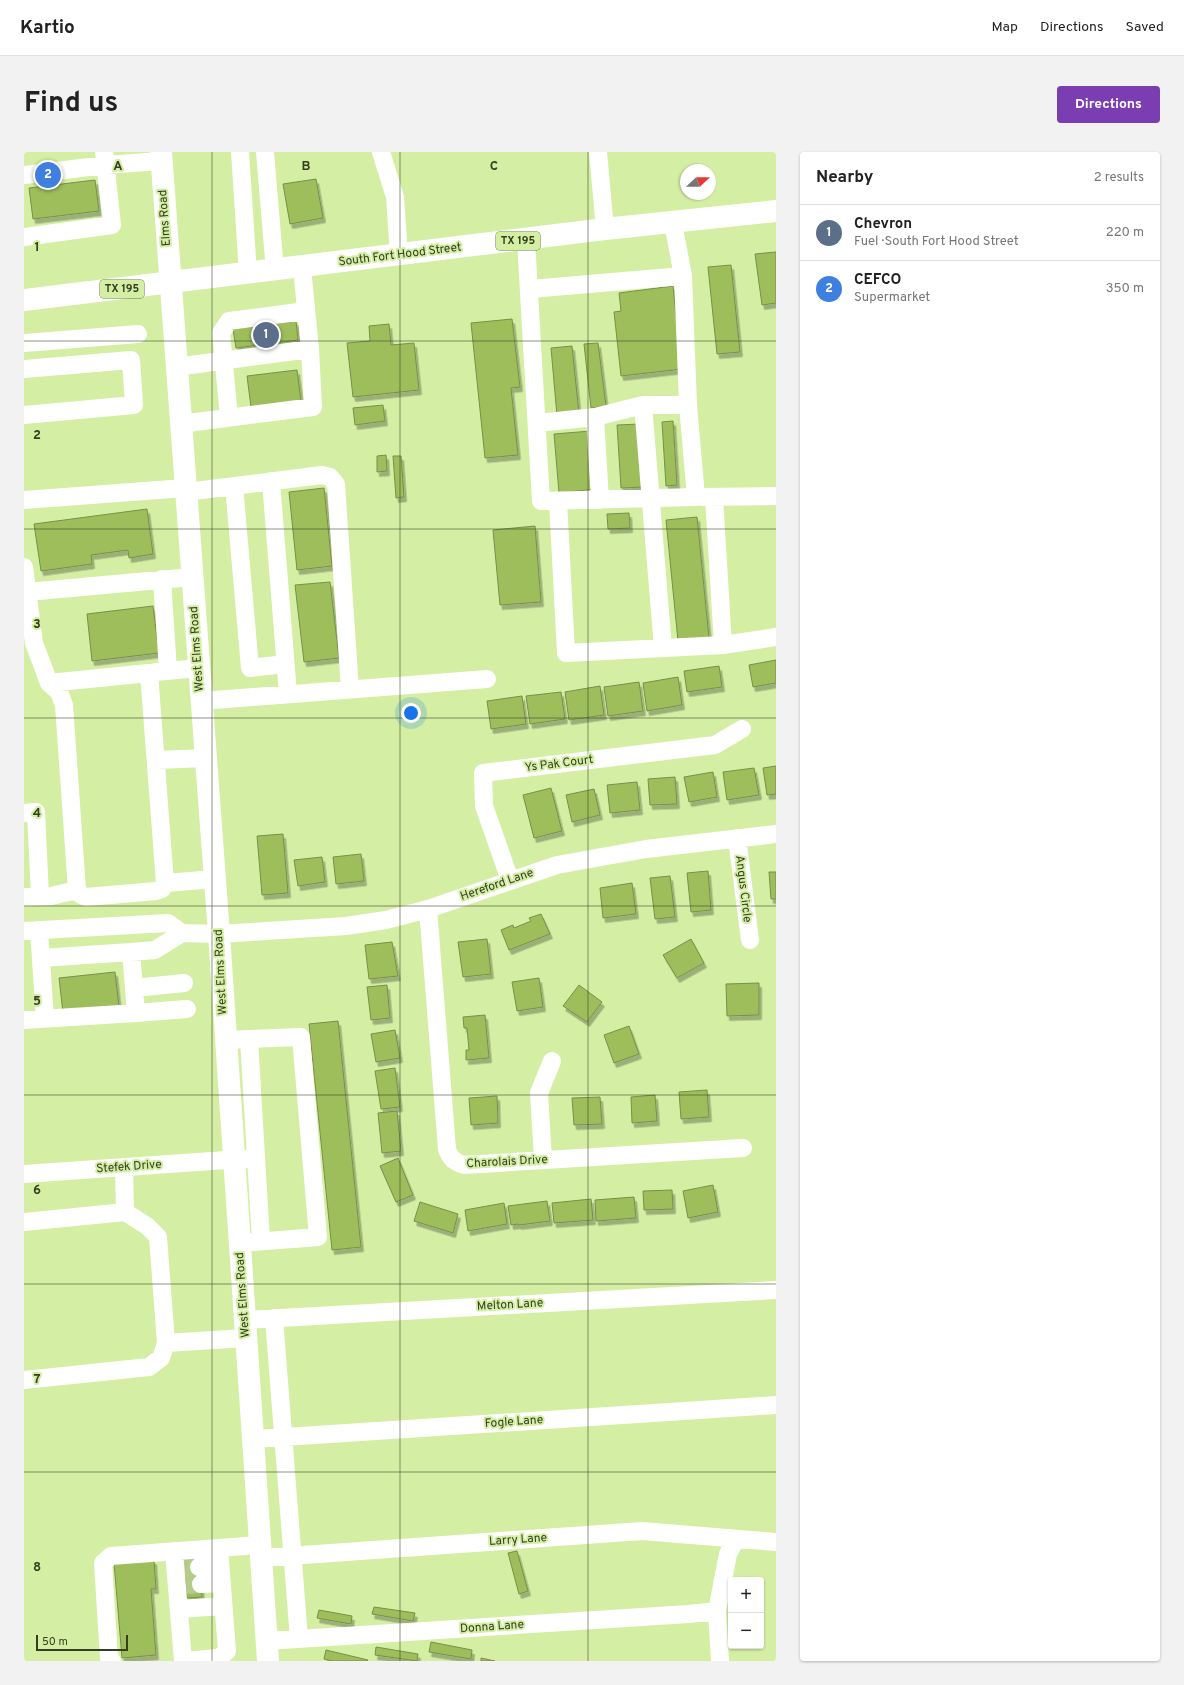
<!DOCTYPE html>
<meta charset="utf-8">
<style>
:root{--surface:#fff;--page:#f2f2f2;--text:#222;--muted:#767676;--line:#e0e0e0;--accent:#7a3db2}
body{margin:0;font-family:Overpass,sans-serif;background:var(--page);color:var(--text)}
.controls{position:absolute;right:12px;bottom:12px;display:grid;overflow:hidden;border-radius:4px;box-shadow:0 1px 3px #0004}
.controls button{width:36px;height:36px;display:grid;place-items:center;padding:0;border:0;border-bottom:1px solid var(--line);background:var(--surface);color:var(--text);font:20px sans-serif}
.compass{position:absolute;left:656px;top:12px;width:36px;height:36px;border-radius:50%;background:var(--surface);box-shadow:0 1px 3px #0004;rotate:68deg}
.scale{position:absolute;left:12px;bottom:10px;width:92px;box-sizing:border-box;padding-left:4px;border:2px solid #343e20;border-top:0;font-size:11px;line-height:14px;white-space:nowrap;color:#343e20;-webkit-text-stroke:3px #d4efa4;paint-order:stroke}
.you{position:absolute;left:387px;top:561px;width:14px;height:14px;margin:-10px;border:3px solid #fff;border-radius:50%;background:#1a73e8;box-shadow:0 0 0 6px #1a73e833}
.badge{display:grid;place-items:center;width:26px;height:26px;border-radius:50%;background:var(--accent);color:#fff;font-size:13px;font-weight:700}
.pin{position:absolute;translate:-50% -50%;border:2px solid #fff;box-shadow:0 1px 4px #0006}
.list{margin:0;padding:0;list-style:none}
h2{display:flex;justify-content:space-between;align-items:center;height:52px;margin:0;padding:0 16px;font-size:17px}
h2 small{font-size:13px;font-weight:400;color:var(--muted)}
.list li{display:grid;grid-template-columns:26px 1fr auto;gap:12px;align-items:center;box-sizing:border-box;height:56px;padding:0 16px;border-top:1px solid var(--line)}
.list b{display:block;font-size:15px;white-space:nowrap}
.list p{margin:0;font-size:13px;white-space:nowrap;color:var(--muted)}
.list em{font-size:13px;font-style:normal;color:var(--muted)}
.map{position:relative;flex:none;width:752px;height:1509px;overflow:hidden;border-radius:4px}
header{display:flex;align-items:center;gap:24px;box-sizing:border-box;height:56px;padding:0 20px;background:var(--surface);border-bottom:1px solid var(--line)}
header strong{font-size:19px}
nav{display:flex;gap:22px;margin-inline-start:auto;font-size:14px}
.intro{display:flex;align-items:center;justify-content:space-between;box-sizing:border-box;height:96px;padding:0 24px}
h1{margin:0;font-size:28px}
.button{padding:10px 18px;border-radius:4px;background:var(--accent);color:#fff;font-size:14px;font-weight:700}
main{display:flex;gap:24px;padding:0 24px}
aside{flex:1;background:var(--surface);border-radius:4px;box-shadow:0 1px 3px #0004}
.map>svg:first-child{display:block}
</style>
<header>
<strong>Kartio</strong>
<nav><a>Map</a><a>Directions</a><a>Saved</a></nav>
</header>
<div class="intro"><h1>Find us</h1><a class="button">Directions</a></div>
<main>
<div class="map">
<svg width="752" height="1509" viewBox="0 0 752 1509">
<defs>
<filter id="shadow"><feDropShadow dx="2.5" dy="4.5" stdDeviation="0" flood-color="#0004"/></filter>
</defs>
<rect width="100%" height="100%" fill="#d4efa4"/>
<path fill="#9ebe5c" stroke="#778f48" filter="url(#shadow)" d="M292,27L299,66L266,72L259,32Z
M71,28L75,59L9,67L5,36Z
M752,100V151L738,153L731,102Z
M707,113L716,200L693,202L684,115Z
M649,134L658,217L597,224L590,160L597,159L595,141Z
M488,167L496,235L487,236L494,303L461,306L447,171Z
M272,169L274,188L212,196L209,177Z
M365,172L367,193L390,191L395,238L329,245L323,191L346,189L345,174Z
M574,191L582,254L567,256L560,192Z
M548,194L555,262L533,264L527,196Z
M273,218L277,249L227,255L223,224Z
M359,253L361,269L331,273L329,256Z
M649,269L653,333L642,334L638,270Z
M616,272L620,335L597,336L593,273Z
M567,279L572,337L535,341L530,282Z
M362,303L363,319L353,320V304Z
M369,304H377L380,345L372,346Z
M300,336L308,414L273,418L265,340Z
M123,357L129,402L105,406L104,398L67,403L68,412L17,419L10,372Z
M605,361L606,376L584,377L583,362Z
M673,365L685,486L654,489L642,368Z
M511,374L517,450L476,453L469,378Z
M306,430L315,506L280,510L271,433Z
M129,454L135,501L68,509L63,462Z
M752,508V531L729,535L725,513Z
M695,514L698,535L663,540L660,519Z
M654,525L658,553L623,559L619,531Z
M615,530L619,559L584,564L580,535Z
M576,534L580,563L545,568L541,540Z
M537,540L541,567L506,572L502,544Z
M498,544L502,572L467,577L463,549Z
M752,614V642L743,643L739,616Z
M730,616L735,643L703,648L699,620Z
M689,620L693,645L665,650L660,625Z
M651,625L653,652L626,653L624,627Z
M613,630L616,658L586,661L583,633Z
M527,636L538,679L510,686L499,643Z
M570,637L576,663L548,670L542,643Z
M259,682L264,741L238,743L233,684Z
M337,702L340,729L312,732L309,705Z
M298,705L301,730L274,734L270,708Z
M684,719L687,758L667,760L663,721Z
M745,720H752V747H747Z
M646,724L651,765L631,767L626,726Z
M608,731L612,762L579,766L576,736Z
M517,762L526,782L485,798L477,778L489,773L490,776L507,769L505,766Z
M463,787L467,822L439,825L434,790Z
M667,787L680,811L653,826L639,803Z
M368,790L374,824L345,827L341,793Z
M91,820L95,855L39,861L35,826Z
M515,826L519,855L493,859L488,830Z
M735,831V863L703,864L702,832Z
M363,833L366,866L347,868L343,835Z
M555,833L578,850L563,870L539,854Z
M461,863L465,906L442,908V898H445L443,876H440L439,865Z
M314,869L337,1095L308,1098L285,872Z
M605,874L615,902L590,911L580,883Z
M371,878L376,906L352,910L347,882Z
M371,916L376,955L357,957L351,919Z
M683,938L685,965L657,967L655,940Z
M631,943L633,969L608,971L607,945Z
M473,944L474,971L447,973L445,946Z
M576,945L578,972L550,973L548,946Z
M373,959L377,999L358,1001L354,961Z
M374,1006L389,1043L372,1050L356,1014Z
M689,1033L694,1060L664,1066L659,1039Z
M648,1038L649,1057L620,1058L619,1039Z
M610,1045L612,1066L572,1069L571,1048Z
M567,1047L569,1068L530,1071L528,1051Z
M523,1049L526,1069L495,1073L494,1072L487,1073L484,1054Z
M396,1050L434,1062L429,1081L390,1069Z
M480,1051L483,1072L444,1079L441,1058Z
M493,1399L504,1439L495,1442L484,1401Z
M174,1405L178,1445L163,1446L159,1406Z
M130,1408L132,1437H127L132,1503L98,1506L90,1411Z
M350,1455L391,1461L389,1469L348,1462Z
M295,1458L328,1464L327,1472L293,1466Z
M407,1490L448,1498L447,1507L405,1500Z
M352,1495L394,1502L393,1509L351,1503Z
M302,1498L344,1508L343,1509H309L300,1507Z
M457,1506L471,1509H457Z"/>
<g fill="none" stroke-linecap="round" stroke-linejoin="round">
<path stroke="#b4cc8a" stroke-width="18" stroke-dasharray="18 9" stroke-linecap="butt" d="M160,1416L175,1415
M162,1433L177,1432"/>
<path stroke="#fff" stroke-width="18" d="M216,0L224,122
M241,0L251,119
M357,0L371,45L375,103
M574,0L581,77
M0,23L81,13L137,9
M0,85L88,73L80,0
M502,88L517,349L672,345L664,253L659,124L649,71
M506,137L659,124
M0,191L114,182
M152,215L286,197L278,116
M0,217L107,208L110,253L0,263
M619,253L639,496
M205,265L197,181L205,169L282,159
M571,265L576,348
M513,271L571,265L619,253H664
M156,272L289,255L286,197
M247,329L264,542
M210,334L226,516L261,512
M162,340L298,323L306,325L312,332L326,537
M678,345L752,344
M690,345L699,493L752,485
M0,348L161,336
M534,349L542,501L699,493
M0,415L10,491L25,531L35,540L40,553L53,738L57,743L62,745L132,739L138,737L141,731L191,727
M138,427L144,519
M3,440L168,425
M131,520L175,516
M25,531L125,521L141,731
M177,549L463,527
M132,608L182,606
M0,661L12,660L16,744
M713,686L726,788
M486,728L460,654L459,621L691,593L718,577
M0,745L27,744L53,738
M404,757L423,997C426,1006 430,1010 440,1013L719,996
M15,778L21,867
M0,779L144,771L158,781
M17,806L107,800
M110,836L160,831
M112,861L163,857
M0,868L112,861L107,800L131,798L158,781L195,782L322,774L362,768L404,757L533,713L622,697L752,682
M225,887L237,1089
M201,888L277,885L294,1085L216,1091
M519,1008L515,941L528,909
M0,1022L232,1006
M101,1060L123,1074L134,1085L142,1191
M0,1070L101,1060L100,1015
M250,1166L275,1487
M221,1168L752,1138
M0,1228L125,1215L137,1206L142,1191L222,1186
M229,1287L752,1253
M150,1399L159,1509
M237,1406L618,1379L752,1390
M175,1415L196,1414
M177,1432L198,1431
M155,1457L199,1454
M242,1489L665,1462L693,1459
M88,1509L85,1506L79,1411L87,1404L236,1393
M160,1509L195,1506L203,1499L195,1396
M696,1509L693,1459L704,1402L712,1387"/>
<path stroke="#fff" stroke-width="22" d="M137,0L195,782L244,1509"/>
<path stroke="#fff" stroke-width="22" d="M0,148L581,77L752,59"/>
</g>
<path fill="none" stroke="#343e20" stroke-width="1" stroke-opacity="0.55" d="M188,0V1509M376,0V1509M564,0V1509M0,189H752M0,377H752M0,566H752M0,754H752M0,943H752M0,1132H752M0,1320H752"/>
<g text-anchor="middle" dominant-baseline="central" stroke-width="4" stroke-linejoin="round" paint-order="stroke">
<g fill="#d4efa4" stroke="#647348" stroke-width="1">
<rect x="472" y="80" width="44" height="18" rx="3"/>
<rect x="76" y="128" width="44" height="18" rx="3"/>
</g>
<g font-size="11" font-weight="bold" fill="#343e20">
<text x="494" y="89">TX 195</text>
<text x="98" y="137">TX 195</text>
</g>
<g font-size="12" fill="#343e20" stroke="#d4efa4">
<text transform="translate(141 66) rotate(-94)">Elms Road</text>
<text transform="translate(376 103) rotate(-7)">South Fort Hood Street</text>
<text transform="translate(173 497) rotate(-94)">West Elms Road</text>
<text transform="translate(535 612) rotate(-7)">Ys Pak Court</text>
<text transform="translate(473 733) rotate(-19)">Hereford Lane</text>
<text transform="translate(719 737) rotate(83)">Angus Circle</text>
<text transform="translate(197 820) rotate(-93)">West Elms Road</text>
<text transform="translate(483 1010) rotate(-3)">Charolais Drive</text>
<text transform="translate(105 1015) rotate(-4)">Stefek Drive</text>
<text transform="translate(219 1143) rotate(-94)">West Elms Road</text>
<text transform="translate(486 1153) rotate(-3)">Melton Lane</text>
<text transform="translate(490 1270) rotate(-4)">Fogle Lane</text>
<text transform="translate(494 1388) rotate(-4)">Larry Lane</text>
<text transform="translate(468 1475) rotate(-4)">Donna Lane</text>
</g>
</g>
<g font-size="13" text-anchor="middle" font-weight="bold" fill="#343e20" stroke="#d4efa4" stroke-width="4" stroke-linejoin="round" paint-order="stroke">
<text x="94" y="18">A</text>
<text x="282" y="18">B</text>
<text x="470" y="18">C</text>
<text x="13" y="99">1</text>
<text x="13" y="287">2</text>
<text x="13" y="476">3</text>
<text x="13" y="665">4</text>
<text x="13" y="853">5</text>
<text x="13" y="1042">6</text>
<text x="13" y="1231">7</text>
<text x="13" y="1419">8</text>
</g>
</svg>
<div class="controls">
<button>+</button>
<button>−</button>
</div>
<svg class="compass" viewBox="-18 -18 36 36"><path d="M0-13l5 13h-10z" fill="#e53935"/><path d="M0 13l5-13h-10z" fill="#767676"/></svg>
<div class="scale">50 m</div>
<div class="you"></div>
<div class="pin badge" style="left:242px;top:183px;background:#5c6f8a">1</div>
<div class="pin badge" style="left:24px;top:23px;background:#3f7fe0">2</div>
</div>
<aside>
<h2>Nearby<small>2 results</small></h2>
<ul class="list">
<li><span class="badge" style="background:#5c6f8a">1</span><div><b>Chevron</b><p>Fuel · South Fort Hood Street</p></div><em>220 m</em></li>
<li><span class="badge" style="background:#3f7fe0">2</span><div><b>CEFCO</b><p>Supermarket</p></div><em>350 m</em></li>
</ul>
</aside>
</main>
